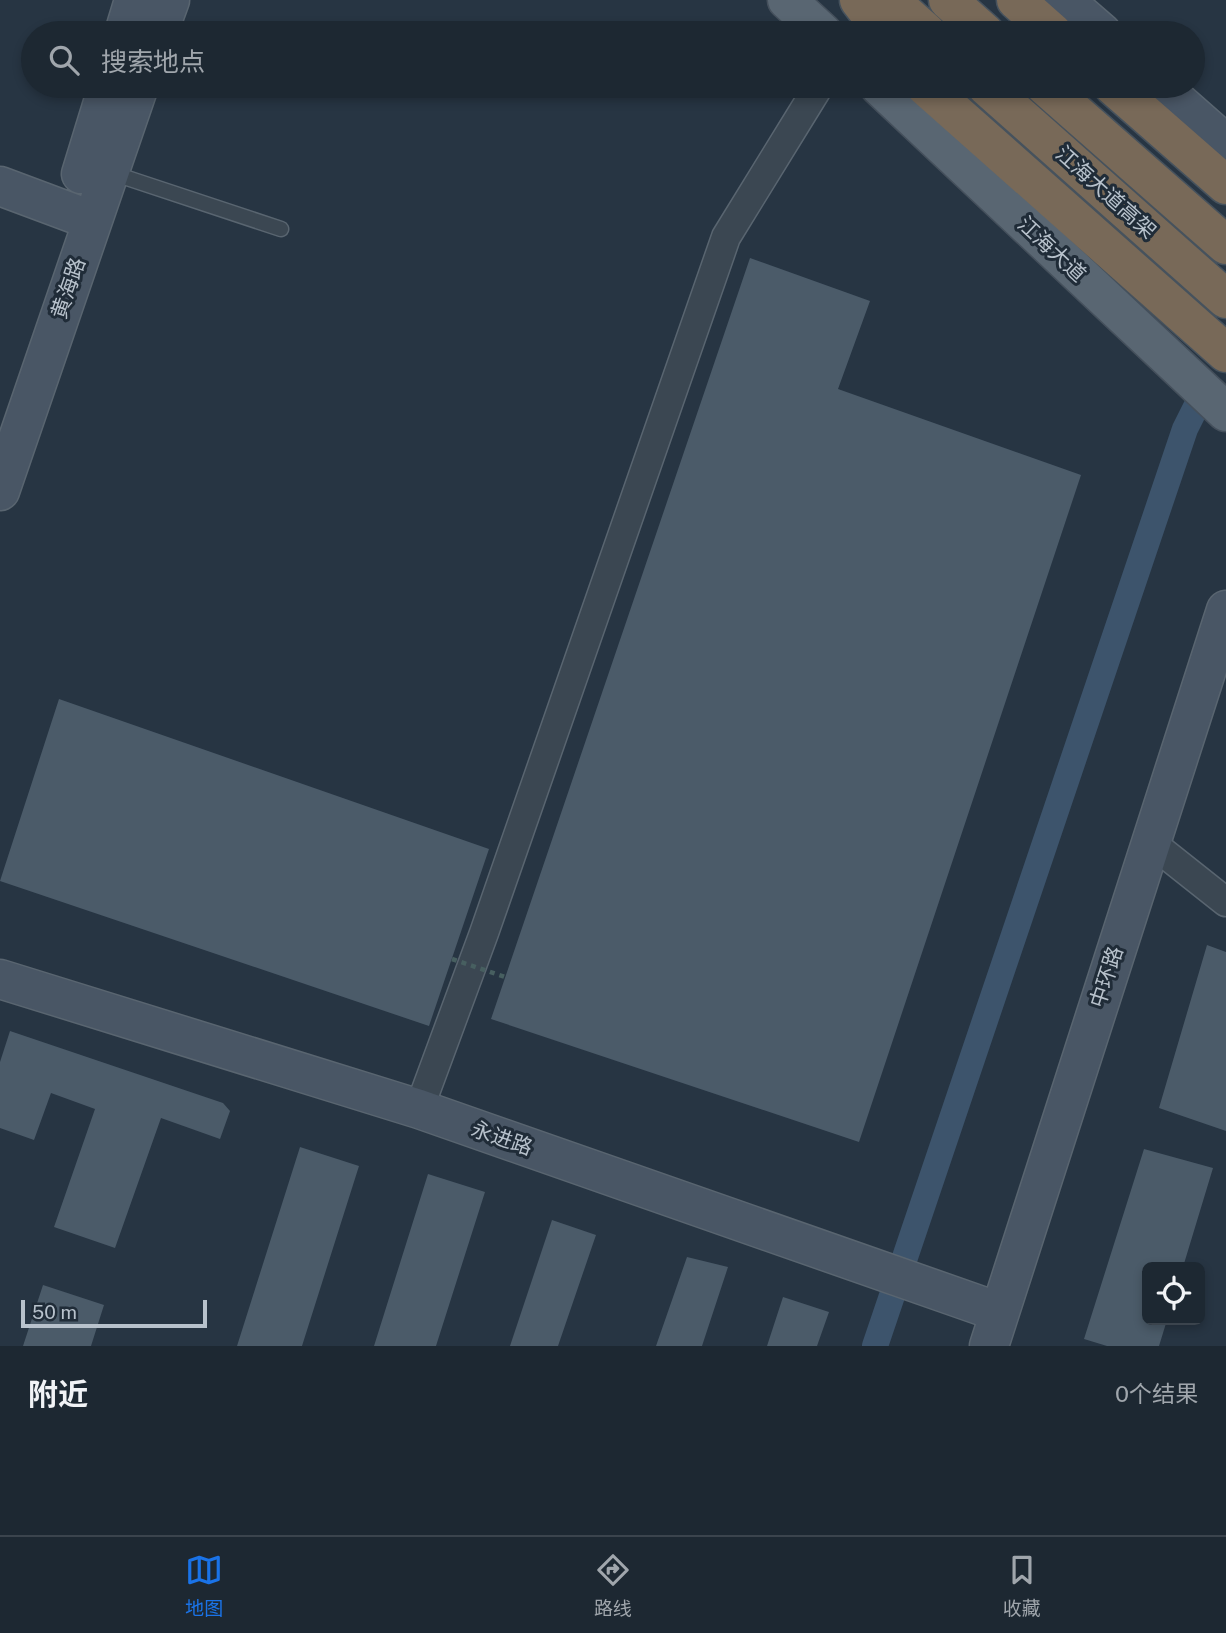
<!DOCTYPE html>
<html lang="zh">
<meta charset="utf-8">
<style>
:root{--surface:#1d2832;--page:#2a343e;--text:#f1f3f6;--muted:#a0a6ac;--line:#3b444d;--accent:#1a73e8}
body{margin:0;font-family:"Public Sans","Noto Sans SC",sans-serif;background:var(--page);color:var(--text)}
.controls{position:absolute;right:21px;bottom:21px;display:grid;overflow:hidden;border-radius:10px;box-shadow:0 4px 10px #0003}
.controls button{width:63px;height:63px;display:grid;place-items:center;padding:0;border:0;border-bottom:2px solid var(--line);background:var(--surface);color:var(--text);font:35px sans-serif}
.scale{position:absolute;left:21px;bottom:18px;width:186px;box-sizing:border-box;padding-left:7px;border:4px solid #b8c2cc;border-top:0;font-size:19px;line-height:24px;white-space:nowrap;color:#b8c2cc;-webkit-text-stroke:5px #202c38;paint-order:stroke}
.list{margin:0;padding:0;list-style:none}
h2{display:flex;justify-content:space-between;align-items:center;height:91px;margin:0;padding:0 28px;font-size:30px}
h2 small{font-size:23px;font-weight:400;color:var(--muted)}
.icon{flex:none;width:38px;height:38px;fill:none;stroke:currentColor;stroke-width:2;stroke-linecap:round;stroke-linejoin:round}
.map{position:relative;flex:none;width:1226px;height:1346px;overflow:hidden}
.search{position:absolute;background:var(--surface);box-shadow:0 4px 10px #0003;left:21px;right:21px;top:21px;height:77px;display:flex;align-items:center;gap:18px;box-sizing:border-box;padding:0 24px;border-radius:38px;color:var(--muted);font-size:26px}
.sheet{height:189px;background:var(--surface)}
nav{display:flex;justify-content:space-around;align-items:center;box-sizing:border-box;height:98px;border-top:2px solid var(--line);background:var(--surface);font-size:19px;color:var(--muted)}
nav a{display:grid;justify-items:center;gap:4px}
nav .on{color:var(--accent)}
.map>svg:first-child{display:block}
</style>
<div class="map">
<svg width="1226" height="1346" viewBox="0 0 1226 1346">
<rect width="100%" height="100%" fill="#273543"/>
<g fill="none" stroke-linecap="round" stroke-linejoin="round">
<path stroke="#3d546c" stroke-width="26" d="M875,1346L1185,429L1197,405"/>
</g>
<path fill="#4b5b69" d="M750,258L870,301L838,389L1081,475L859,1142L491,1019Z
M59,699L489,849L429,1026L0,881Z
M1207,945L1226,952V1131L1159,1108Z
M10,1031L223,1103L230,1111L220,1139L161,1118L115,1248L54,1227L95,1109L51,1093L34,1140L0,1128V1062Z
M300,1147L359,1166L302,1346H237Z
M1144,1149L1213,1168L1183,1267H1147V1320H1167L1159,1346H1107L1084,1339Z
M428,1174L485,1192L436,1346H374Z
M552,1220L596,1235L558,1346H510Z
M687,1257L728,1267L702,1346H656Z
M43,1285L104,1305L91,1346H23Z
M783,1297L829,1312L817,1346H767Z"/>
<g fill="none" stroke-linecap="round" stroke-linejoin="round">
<defs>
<path id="lane" d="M112,173L281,229"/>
<path id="street" d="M1149,841L1226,902
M419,1109L484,933L726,237L819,86"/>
<path id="secondary" d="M1064,0L1102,33
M124,33L134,0
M158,33L170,0
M1160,86L1226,144
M81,174L108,86
M0,186L91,220
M0,491L139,86
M0,979L419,1109L999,1312
M989,1346L1226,610"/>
<path id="primary" d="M787,0L823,33
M879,86L1226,412"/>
<path id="highway" d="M859,0L884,33
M890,0L927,33
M948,0L985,33
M1016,0L1053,33
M925,86L1226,353
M986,86L1226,299
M1045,86L1226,245
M1113,86L1226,185"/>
</defs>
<use href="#lane" stroke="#596570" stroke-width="17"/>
<use href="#street" stroke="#596570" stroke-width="31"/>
<use href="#secondary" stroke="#596570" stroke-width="41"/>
<use href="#primary" stroke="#45505c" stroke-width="41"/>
<use href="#highway" stroke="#46525d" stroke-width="41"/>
<use href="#lane" stroke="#3b4752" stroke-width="14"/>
<use href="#street" stroke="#3b4752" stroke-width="28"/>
<use href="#secondary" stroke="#495665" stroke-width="38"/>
<use href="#primary" stroke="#596672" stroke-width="38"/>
<use href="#highway" stroke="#786958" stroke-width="38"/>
<path stroke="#475f60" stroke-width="4.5" stroke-dasharray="5 5" stroke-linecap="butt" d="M452,959L505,977"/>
</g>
<g text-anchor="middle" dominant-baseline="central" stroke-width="6" stroke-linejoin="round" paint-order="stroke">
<g font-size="21" fill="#b8c2cc" stroke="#202c38">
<text transform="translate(1106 192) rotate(42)">江海大道高架</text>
<text transform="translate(1052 249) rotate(43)">江海大道</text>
<text transform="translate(68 288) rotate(-71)">黄海路</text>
<text transform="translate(1106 977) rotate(-72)">中环路</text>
<text transform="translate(502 1138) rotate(19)">永进路</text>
</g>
</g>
</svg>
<div class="controls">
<button><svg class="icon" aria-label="locate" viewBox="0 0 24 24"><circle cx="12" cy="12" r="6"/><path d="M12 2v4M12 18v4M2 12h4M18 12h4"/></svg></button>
</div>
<div class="scale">50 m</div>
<div class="search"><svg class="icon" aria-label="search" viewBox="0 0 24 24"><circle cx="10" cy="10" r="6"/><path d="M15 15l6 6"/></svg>搜索地点</div>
</div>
<section class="sheet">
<h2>附近<small>0个结果</small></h2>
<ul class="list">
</ul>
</section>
<nav>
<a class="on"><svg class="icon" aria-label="map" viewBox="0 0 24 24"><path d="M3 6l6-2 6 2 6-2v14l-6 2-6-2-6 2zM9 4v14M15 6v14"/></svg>地图</a>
<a><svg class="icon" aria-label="directions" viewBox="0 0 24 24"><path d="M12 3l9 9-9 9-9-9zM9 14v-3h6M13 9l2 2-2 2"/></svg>路线</a>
<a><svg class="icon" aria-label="saved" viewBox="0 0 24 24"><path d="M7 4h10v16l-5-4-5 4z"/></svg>收藏</a>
</nav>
